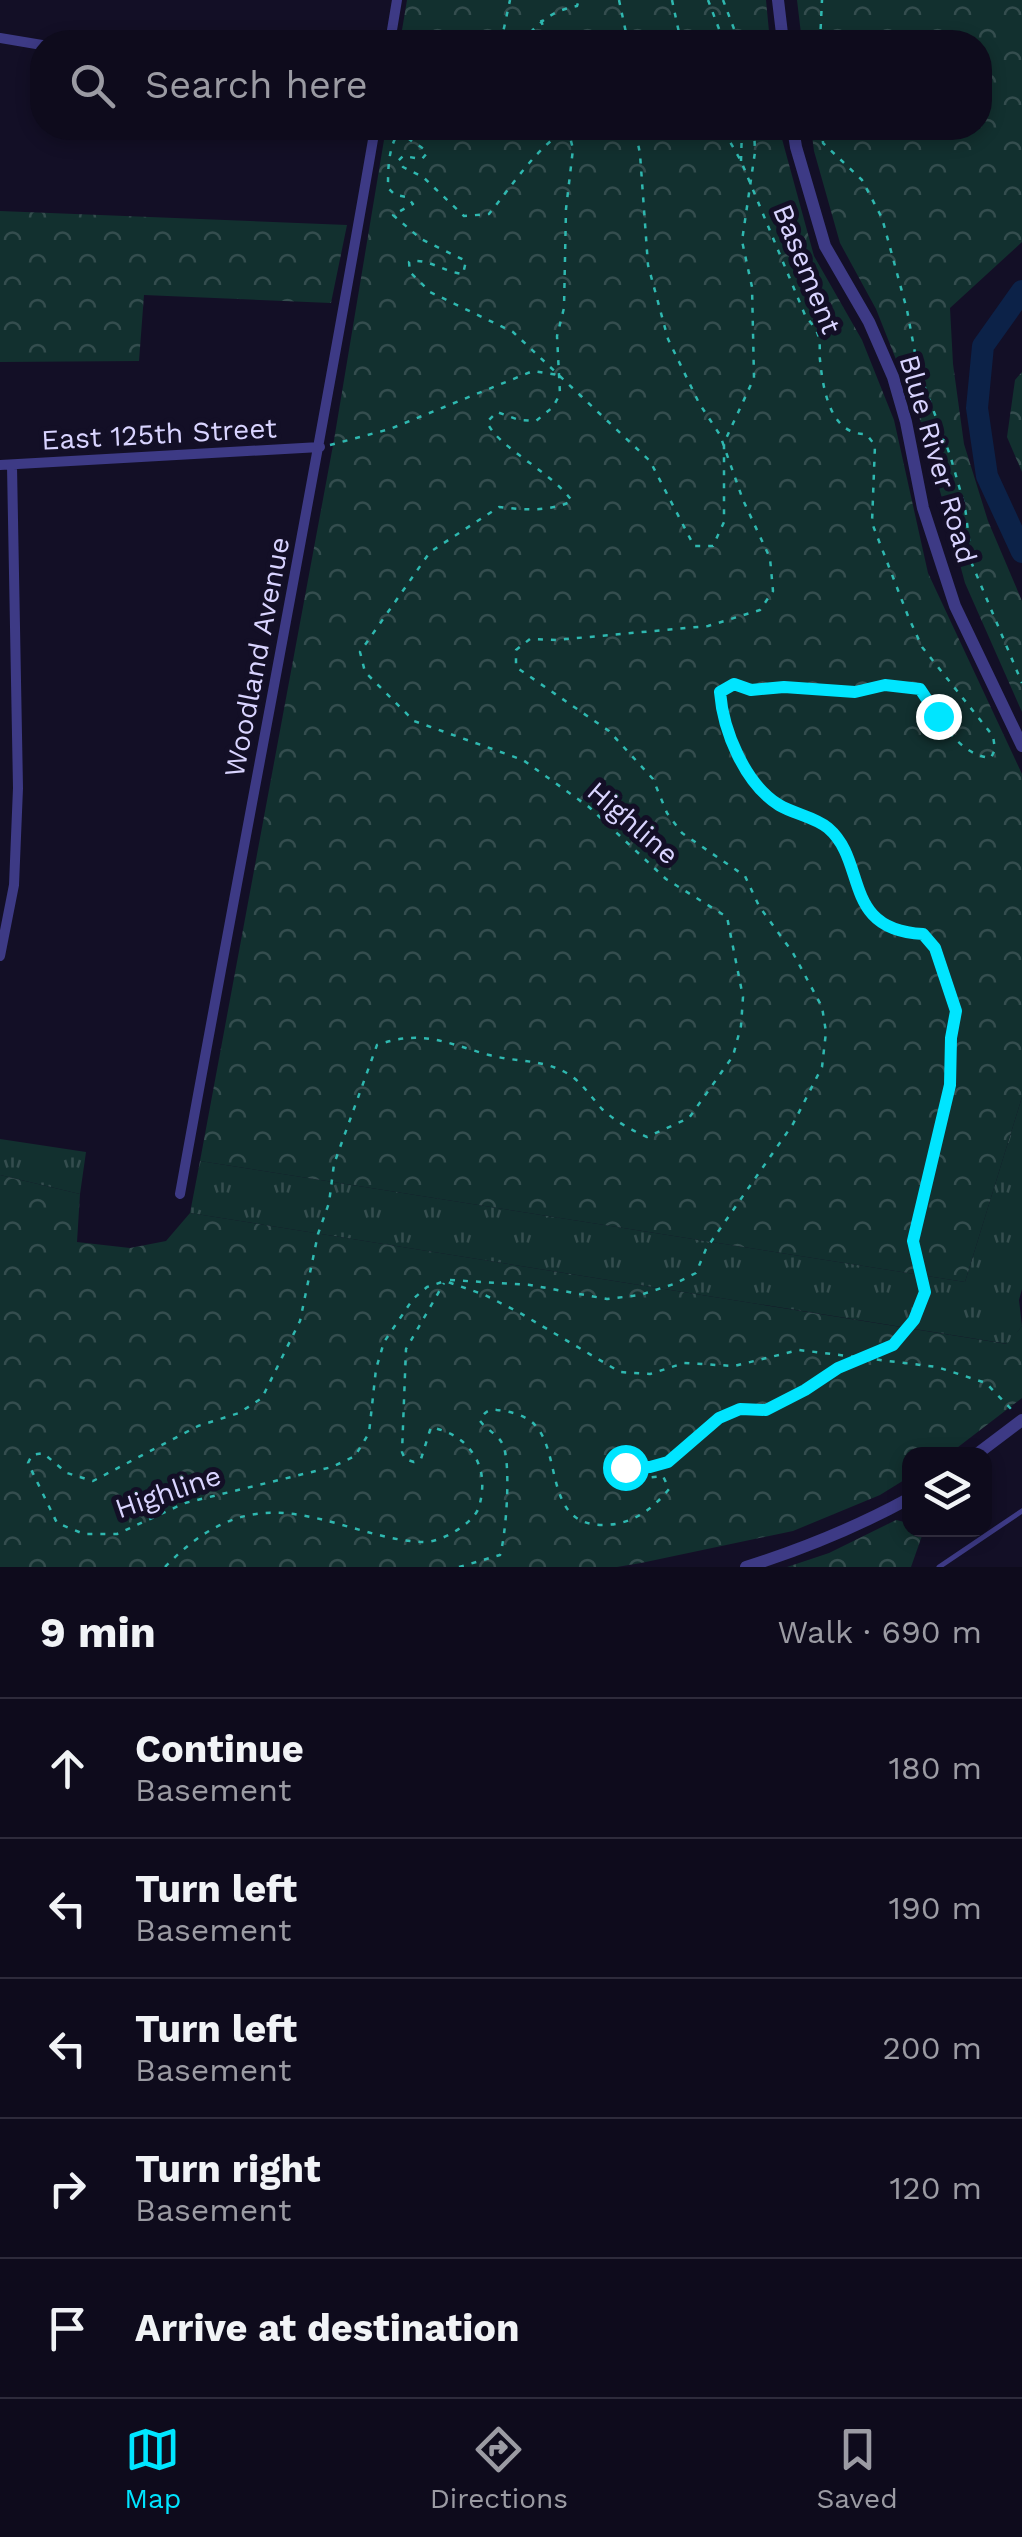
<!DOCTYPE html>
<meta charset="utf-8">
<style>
:root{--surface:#0e0b1c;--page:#171425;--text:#f1f3f6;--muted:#9b9ba3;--line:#2e2b3b;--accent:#00e5ff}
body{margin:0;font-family:"Work Sans",sans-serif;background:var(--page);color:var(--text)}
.controls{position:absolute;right:30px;bottom:30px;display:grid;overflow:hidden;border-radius:20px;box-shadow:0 5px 15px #0003}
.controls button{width:90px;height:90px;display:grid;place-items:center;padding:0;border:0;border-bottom:2px solid var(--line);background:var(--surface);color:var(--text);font:50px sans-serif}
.stop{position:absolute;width:30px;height:30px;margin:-22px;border:8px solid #00e5ff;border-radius:50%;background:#fff}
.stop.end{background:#00e5ff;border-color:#fff;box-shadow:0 2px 10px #0008}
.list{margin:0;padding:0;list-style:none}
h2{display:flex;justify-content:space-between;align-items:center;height:130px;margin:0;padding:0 40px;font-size:42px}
h2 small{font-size:32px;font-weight:400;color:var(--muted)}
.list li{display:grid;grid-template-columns:65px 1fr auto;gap:30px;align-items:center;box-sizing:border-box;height:140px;padding:0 40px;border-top:2px solid var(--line)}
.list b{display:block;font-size:38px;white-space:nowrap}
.list p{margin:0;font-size:32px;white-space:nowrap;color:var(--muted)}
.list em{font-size:32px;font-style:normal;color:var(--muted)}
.icon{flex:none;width:55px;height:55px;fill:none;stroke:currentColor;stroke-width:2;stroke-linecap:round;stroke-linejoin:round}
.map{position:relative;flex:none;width:1022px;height:1567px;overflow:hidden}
.search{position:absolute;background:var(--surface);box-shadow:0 5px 15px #0003;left:30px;right:30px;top:30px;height:110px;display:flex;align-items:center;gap:25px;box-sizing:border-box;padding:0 35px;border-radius:40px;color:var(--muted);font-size:38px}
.sheet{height:830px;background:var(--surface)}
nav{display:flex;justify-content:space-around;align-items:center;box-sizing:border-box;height:140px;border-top:2px solid var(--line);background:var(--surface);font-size:28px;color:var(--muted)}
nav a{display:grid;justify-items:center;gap:5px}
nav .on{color:var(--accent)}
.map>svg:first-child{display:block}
</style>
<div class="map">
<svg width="1022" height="1567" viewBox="0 0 1022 1567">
<defs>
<pattern id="grass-tufts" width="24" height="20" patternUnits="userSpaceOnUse" patternTransform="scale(2.5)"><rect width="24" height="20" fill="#12302f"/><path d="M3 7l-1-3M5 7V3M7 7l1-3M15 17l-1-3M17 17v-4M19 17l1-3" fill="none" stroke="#344d4e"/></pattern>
<pattern id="forest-crowns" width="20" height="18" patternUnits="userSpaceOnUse" patternTransform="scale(2.5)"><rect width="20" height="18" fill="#12302f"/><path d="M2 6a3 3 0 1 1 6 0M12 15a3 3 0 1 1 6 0" fill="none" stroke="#344d4e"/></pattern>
</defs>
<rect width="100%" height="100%" fill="#130f26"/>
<path fill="url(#grass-tufts)" d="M1022,1097V1289L1019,1300L1022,1326L1008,1344L190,1213L200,1161L965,1282Z
M0,1139L86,1152L80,1194L0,1175Z"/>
<path fill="url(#forest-crowns)" d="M407,0H766L770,42H400Z
M797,0H1022V242L950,308L953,364L964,444L988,521L1022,601V712L965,583L922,425L876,309L840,243L814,151L811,128H980V42H802Z
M386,128H779L814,256L862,340L894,420L928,573L1022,774V1097L965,1282L200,1161L334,440Z
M0,211L347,225L331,303L144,295L139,361L0,362Z
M1022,372V472L1007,437L1015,380Z
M0,1175L80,1194L77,1242L130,1248L166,1241L190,1213L1007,1344L1022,1326V1398L949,1454H910L909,1477L880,1495L793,1531L641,1563L617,1567H0Z
M896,1520L909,1523L910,1530H924L911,1567H787L829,1553Z"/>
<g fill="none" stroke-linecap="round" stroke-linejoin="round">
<path stroke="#0c2248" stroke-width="22" d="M1022,291L983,346L977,408L987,476L1022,552"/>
<path stroke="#2fb8b0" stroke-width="2.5" stroke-dasharray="5 8" stroke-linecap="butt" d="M619,0L628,42
M672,0L681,42
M708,0L724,42
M723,0L739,42
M541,20L548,42
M501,42L510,0
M522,42C539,22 551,11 577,6L579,0
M820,42L822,0
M402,128C388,144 388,168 388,188L395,195L407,197L413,204L393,215L421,239L466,261L463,274C444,272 426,257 409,262L410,272L430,292L513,332L650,461L694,546H713L724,522V443L754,378L752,287L742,241L755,152L754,128
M410,128L405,133C409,143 421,144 427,153L422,159L403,156L398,161L403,167L423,177L464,216L489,214C510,188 540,143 568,129L573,149L566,209L564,308L557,336L560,394L553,407L536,421L519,420L497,412L487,422C497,447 552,472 572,501C549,512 524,510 499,507L430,552L360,652L365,672L414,721L523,760L589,807L666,879L727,917L743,997L741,1026L733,1056L689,1118L647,1137C631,1130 615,1121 602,1109C592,1098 582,1083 570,1075C542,1058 519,1063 489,1055C446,1043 422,1029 377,1045L334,1164L329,1203L318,1234L300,1321L262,1398L239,1413L198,1426L93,1481L67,1473L43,1453L32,1455L28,1463L57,1523L84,1534H117L185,1503L332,1467L355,1456L369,1433L376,1369L384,1342L413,1299L427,1287L445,1281L485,1295L520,1313L620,1372L650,1374L684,1363L734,1366L799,1350L937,1367L986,1383L1013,1411
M822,128L823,143L862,180L882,218L907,310L918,369L950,455L965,507L972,564L1022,683
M741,161L742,128
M330,445L390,429L533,371L558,375
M450,1280L530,1285L607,1299L640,1295L674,1284L696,1273L706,1249L793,1124L822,1067L826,1032L822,1007L793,953L759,906L745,876L682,833L667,813L653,779L609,731L516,667V650L530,639L556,640L708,626L760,610L773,591L770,558L743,500L720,435L699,403L668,339L648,265L640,154L635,128
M165,1567C190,1541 220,1519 256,1514C313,1506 367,1540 423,1542C441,1543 474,1523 479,1507C484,1489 484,1471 474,1455C463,1438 450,1432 431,1427L421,1459L414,1462L405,1459L402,1452L406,1349L444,1283
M459,1567L500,1555C506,1536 512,1460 502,1443C498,1435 486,1429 480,1421C484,1412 488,1409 497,1410C509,1411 525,1415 534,1424C563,1453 543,1525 603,1525C631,1525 652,1510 669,1489L663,1476L633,1479L622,1475L625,1467H650L668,1461L719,1418L740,1409L766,1410L805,1390L838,1368L893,1345L914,1320L925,1292L913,1241L950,1085L951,1038L956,1011L935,948L923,934C840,929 868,862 828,828C815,817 794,813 779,805C745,784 723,731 720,693L734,684L751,691L784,687L855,692L885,685L920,689C937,715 957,755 991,758L995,749L993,736L922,647L908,616L872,523L875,445L866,434C830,435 823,389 820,360C819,352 821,343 818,335C816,328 809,321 805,315L741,161L722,128"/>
<path stroke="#3d3a85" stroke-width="5" d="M939,1567L1022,1511"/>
<path stroke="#3d3a85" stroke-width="10" d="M0,38L42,45
M390,42L397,0
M0,465L320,447
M0,956L14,885L18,788L12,466
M180,1194C244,838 314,484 375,128"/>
<path stroke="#3d3a85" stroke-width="12" d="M778,0L783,42
M793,128L796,147L825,246L869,322L893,377L906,422L923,508L955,606L1022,746
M977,1454L1022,1420
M746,1567C803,1549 857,1527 910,1498"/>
</g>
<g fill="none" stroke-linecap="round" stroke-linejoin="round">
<path stroke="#00e5ff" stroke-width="12" d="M625,1467H650L668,1462L719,1418L740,1409L766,1410L805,1390L838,1368L893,1345L914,1320L925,1292L913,1241L950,1085L951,1038L956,1011L935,948L923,934C841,930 868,862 828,828C815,817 794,814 779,805C745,784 723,731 720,692L734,684L751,690L784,687L855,692L885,685L920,689L938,716"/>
</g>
<g text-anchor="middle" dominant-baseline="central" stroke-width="10" stroke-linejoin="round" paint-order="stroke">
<g font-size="28" fill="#d9d4ff" stroke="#130f26">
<text transform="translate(807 269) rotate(68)">Basement</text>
<text transform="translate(159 434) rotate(-3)">East 125th Street</text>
<text transform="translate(938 459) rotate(74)">Blue River Road</text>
<text transform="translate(257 657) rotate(-79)">Woodland Avenue</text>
<text transform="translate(633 823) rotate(41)">Highline</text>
<text transform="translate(168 1492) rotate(-19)">Highline</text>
</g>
</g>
</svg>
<div class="controls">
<button><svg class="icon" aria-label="layers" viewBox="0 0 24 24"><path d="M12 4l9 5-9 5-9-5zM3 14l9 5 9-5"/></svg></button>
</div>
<div class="stop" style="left:625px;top:1467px"></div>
<div class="stop end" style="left:938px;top:716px"></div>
<div class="search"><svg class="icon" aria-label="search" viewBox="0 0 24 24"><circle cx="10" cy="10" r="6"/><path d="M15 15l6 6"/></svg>Search here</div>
</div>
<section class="sheet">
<h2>9 min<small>Walk · 690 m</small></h2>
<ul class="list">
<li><svg class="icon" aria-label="ahead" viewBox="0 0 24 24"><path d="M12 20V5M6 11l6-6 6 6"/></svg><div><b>Continue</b><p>Basement</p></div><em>180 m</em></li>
<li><svg class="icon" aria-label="left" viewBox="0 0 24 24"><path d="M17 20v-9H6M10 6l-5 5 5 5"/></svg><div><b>Turn left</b><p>Basement</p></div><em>190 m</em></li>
<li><svg class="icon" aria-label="left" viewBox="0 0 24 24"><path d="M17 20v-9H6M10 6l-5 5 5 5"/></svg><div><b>Turn left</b><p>Basement</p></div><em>200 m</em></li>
<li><svg class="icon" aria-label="right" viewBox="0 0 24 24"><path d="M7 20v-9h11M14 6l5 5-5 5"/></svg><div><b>Turn right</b><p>Basement</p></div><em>120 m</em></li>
<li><svg class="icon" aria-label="arrive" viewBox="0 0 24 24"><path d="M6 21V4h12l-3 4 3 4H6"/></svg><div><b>Arrive at destination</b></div></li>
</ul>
</section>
<nav>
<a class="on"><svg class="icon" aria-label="map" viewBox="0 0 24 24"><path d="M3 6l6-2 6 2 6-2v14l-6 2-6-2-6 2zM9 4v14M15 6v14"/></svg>Map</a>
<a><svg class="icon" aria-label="directions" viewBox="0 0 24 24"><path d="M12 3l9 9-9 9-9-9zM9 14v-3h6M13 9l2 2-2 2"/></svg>Directions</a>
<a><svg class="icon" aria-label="saved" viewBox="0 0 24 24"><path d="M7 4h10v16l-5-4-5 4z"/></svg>Saved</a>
</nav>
